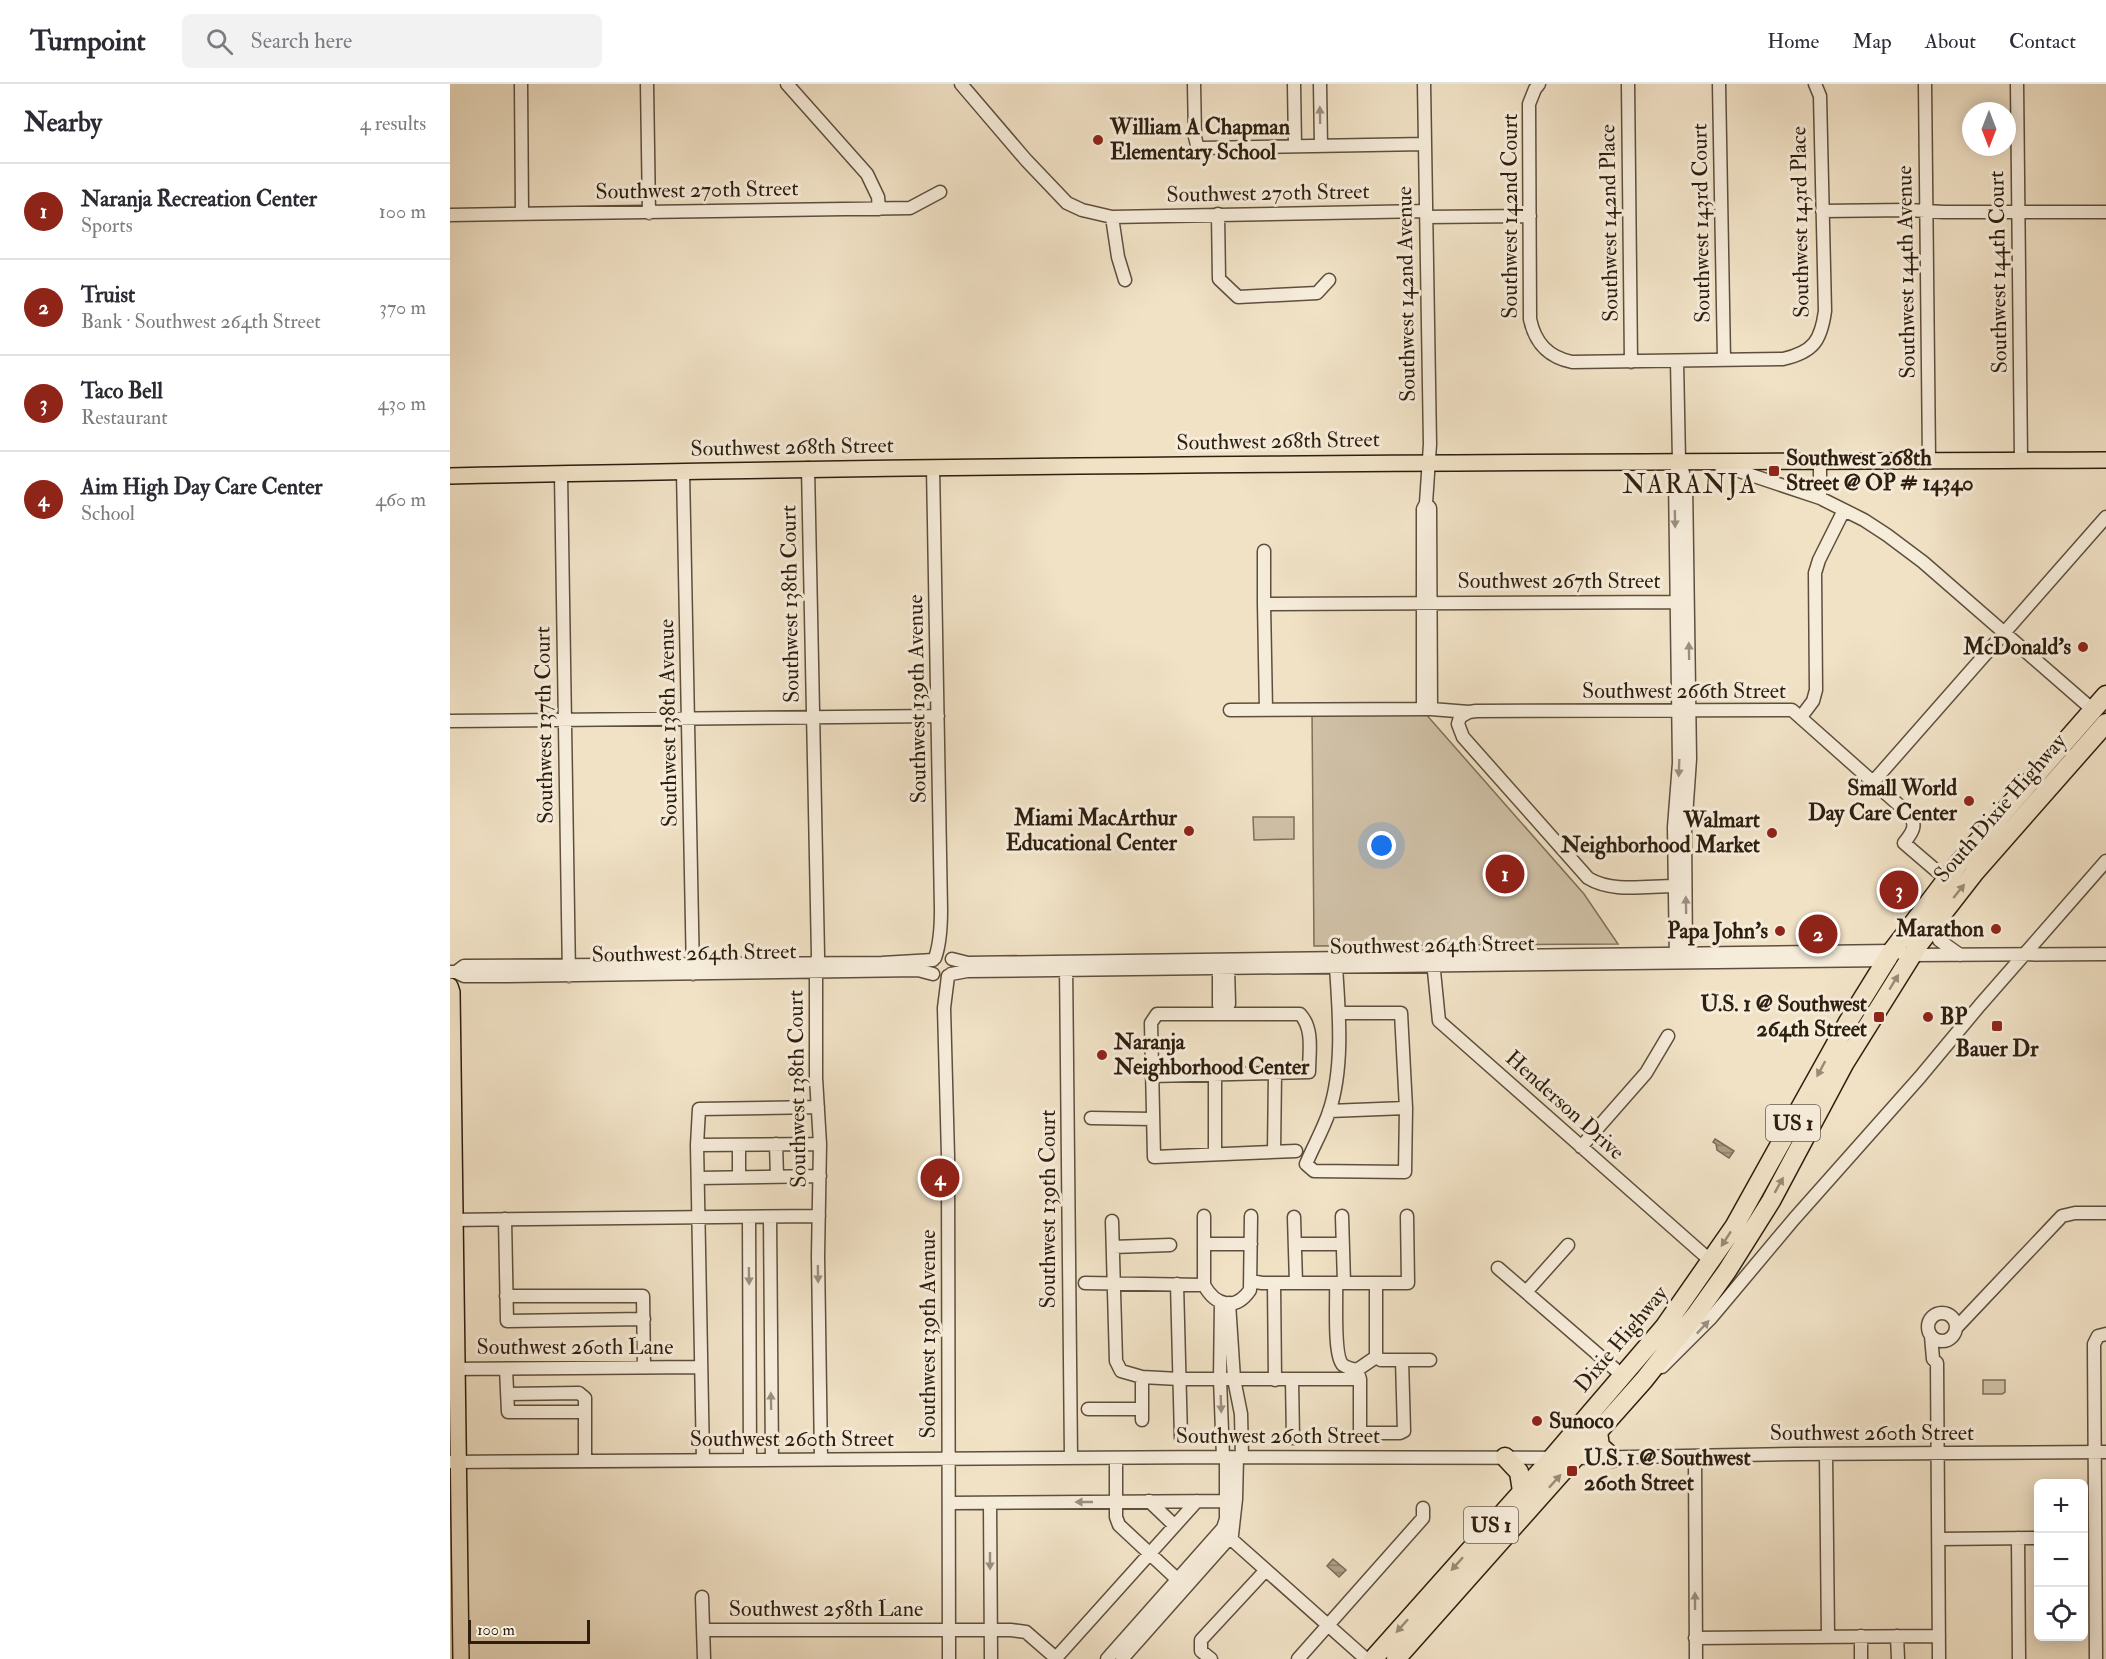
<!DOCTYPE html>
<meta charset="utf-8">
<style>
:root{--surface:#fff;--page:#f2f2f3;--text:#2b2b33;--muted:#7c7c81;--line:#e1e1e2;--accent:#8f2418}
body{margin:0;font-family:"IM FELL Double Pica",serif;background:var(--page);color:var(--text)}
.controls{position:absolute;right:18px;bottom:18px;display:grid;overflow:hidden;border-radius:9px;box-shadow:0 3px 15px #0003}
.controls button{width:54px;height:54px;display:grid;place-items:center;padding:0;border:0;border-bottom:2px solid var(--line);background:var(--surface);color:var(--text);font:30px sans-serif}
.compass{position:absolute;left:1512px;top:18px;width:54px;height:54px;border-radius:50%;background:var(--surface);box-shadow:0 3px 15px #0003;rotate:180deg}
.scale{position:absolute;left:18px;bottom:15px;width:122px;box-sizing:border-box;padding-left:6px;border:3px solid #2d1e0f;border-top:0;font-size:16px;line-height:21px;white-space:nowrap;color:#2d1e0f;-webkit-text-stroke:4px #f6ecda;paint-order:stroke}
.you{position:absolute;left:932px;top:762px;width:21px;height:21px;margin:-15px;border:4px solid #fff;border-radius:50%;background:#1a73e8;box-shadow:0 0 0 9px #1a73e833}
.badge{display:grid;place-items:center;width:39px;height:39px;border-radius:50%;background:var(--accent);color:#fff;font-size:20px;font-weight:700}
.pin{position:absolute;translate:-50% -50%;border:3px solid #fff;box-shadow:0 2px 6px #0006}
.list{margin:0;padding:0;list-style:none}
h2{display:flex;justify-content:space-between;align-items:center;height:78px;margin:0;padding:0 24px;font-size:26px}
h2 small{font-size:20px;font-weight:400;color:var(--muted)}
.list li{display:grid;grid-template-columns:39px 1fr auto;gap:18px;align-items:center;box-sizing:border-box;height:96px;padding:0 24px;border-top:2px solid var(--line)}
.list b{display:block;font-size:22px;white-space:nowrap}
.list p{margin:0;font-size:20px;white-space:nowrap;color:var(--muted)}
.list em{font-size:20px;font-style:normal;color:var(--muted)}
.icon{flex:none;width:33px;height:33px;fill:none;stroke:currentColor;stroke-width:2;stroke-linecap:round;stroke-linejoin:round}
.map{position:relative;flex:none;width:1656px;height:1575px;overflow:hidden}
header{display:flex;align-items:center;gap:36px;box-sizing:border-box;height:84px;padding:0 30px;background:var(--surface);border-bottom:2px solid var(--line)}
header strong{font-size:28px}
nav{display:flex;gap:33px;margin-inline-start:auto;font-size:21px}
.search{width:420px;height:54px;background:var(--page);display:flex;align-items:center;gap:15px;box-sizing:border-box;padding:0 21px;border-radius:9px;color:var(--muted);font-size:22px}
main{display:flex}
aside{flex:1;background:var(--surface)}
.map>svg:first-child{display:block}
</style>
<header>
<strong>Turnpoint</strong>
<div class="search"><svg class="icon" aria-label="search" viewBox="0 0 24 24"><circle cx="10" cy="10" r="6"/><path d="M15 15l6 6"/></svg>Search here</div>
<nav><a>Home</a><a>Map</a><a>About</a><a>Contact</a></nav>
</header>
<main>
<aside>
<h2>Nearby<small>4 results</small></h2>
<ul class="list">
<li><span class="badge">1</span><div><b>Naranja Recreation Center</b><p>Sports</p></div><em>100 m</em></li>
<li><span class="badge">2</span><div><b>Truist</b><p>Bank · Southwest 264th Street</p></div><em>370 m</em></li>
<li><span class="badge">3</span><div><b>Taco Bell</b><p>Restaurant</p></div><em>430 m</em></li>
<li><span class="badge">4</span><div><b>Aim High Day Care Center</b><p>School</p></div><em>460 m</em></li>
</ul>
</aside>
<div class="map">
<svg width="1656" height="1575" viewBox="0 0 1656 1575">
<defs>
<pattern id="water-rules" width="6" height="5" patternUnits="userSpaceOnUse" patternTransform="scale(1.5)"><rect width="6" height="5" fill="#ae9f88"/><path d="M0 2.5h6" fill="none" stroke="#8e816e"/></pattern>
</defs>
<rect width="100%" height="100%" fill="#f1e2c6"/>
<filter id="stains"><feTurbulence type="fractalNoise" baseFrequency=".00333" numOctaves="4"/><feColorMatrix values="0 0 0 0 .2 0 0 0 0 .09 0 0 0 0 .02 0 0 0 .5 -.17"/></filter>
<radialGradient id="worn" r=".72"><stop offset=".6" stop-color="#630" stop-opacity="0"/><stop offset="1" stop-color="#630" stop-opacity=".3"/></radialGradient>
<path fill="#d0c1a7" stroke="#7e705b" stroke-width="1.5" d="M974,628L1134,810L1168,860L864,862L862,629Z
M803,733H844V755L804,756Z
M1533,1296H1555V1308L1552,1310H1533Z"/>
<path fill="url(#water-rules)" stroke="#7a6b58" stroke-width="1.5" d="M1048,773L1067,774V803L1039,804V786L1048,785Z
M1265,1055L1284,1067L1279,1074L1267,1066L1266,1060L1263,1058Z
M883,1475L896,1486L889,1493L877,1482Z"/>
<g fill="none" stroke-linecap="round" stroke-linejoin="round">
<defs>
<path id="minor" d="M71,0L72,129
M197,0L199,129
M337,0L417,90L428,113L429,125
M511,0L576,76L617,119L632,126L662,133L976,127
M744,0L745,53L747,61L752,64L975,60
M844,0L845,62
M870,0L871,62
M974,0L980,360L976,419
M1089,0L1085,5L1079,20L1080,235C1085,259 1098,273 1122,278L1333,275C1364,268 1371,256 1375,227L1370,12L1365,0
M1178,0L1181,278
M1269,0L1274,276
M1475,0L1479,376
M1567,0L1571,376
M1372,127L1458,126L1494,128H1656
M768,130L769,195L788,213L867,209L879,196
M0,131L460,124L490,108
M662,133L668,173L675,196
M976,133L1080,132
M1229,377L1236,398L1240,675L1235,747L1236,875
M1268,380L1370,414L1414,436L1437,451L1473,478L1643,626
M483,383L491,826C491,841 490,860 485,874
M358,384L368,871L366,889V994L370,1060L368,1172L371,1375
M233,387L243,890
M111,390L119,892
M1370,414V376
M814,467V520L1234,518
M814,520L816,626
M973,625V425L976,419L980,424L981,625L1019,628
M780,626L980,625
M1351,633L1363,617L1366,606L1365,489L1369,476L1394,426
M0,637L488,632
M1423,698L1656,433
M1224,802C1197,802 1162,809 1138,794L1013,653L1008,640L1010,633L1019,628L1026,627L1342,626L1459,730C1468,741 1462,749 1454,759L1496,795
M1483,839L1489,856L1510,871
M502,875L518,879L1442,867L1461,871L1656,870
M983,877L989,937L1262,1178
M1226,878L1224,743L1229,679L1225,394L1229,377L1227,277
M616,880L621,1374
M886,883C889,928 894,984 879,1028C873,1046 863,1063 856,1080L864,1087L955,1088L956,1024L951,929H890
M769,885V921L773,929
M0,888H6L14,892H58L468,886L483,890
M6,888L14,882L432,879L483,876
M501,890L517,887L1440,876
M498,892L494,924L498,1072L499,1575
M773,929L779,920L778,884
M765,990V1070
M702,992L859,988C859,968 864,945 850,930H707L701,939L704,1073L846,1067
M879,1027L956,1024
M641,1034L702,1035
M326,1060L327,1093
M247,1061L370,1060
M289,1061V1093
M1131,1063L1196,989L1218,952
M824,1068L825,989
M248,1094L370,1092
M754,1132V1201C765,1221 785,1228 800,1206L801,1132
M892,1132L894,1199
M320,1133L322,1375
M844,1133L846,1199
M299,1134L300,1375
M55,1135L57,1237L194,1235
M0,1136L369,1132
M662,1137L666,1277L671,1287L692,1293L729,1295H910
M754,1160H801
M845,1160H892
M663,1163L720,1161
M1048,1184L1173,1292
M801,1197L812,1199H958L957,1132
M635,1199L754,1201
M824,1199L825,1296
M886,1199C887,1214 883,1272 893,1281C897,1284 902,1285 907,1286L926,1273
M926,1199V1273
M727,1200L731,1354
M1076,1208L1118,1161
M56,1212H193L194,1283
M771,1219L770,1295L773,1373
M779,1219L784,1295L791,1330L792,1373
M1478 1243a14 14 0 1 1 28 0a14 14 0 1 1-28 0Z
M1506,1244L1612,1132L1625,1129H1656
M1481,1252L1483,1275L1487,1279L1489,1575
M926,1273L931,1276H980
M1212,1283L1261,1234L1344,1135L1470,993L1530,921L1656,777
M0,1285L251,1283
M56,1285L58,1328H135
M907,1286L910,1295V1349H950L954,1347L952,1276
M692,1293V1336
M842,1296L843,1354
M58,1310L129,1309L135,1314V1376
M638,1325H692
M1376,1370L1378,1553
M1245,1372L1246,1575
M666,1374V1433L669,1441L728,1496
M253,1376L247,1061L249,1025L368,1023
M0,1378L773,1373L1125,1374L1346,1370L1656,1368
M699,1417L724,1441
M500,1419L777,1417
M540,1419L541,1575
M780,1454L916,1575
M1568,1454L1569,1575
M1488,1455L1588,1454
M252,1513L254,1575
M253,1546H561L576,1548L607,1575
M1411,1552V1575
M1447,1552L1448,1575
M1245,1554L1489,1552
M605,1575L747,1417
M657,1575L773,1444L776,1435V1373
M672,1575L782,1451L786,1415L787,1373
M761,1575L751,1567V1556L815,1487
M848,1575L973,1434V1424
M1646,1575L1644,1260L1648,1252L1656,1250"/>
<path id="major" d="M0,392C552,380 1104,378 1656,376
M0,902L2,908L11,1575"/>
<path id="highway" d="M1148,1348L1150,1362L1163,1374
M1055,1373L1069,1388L1072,1407
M923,1575L1102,1374L1215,1242L1284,1143L1398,938L1442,867L1509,779L1656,611
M946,1575L1194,1296L1247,1229L1277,1187L1321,1117L1394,980L1469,860L1525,788L1656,639"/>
</defs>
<use href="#minor" stroke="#5e4f3d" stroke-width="15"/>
<use href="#major" stroke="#2d1e0f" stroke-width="18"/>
<use href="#highway" stroke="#2d1e0f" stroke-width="21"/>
<use href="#minor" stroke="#f6ecda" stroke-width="12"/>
<use href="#major" stroke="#f1e2c6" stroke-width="15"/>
<use href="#highway" stroke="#f1e2c6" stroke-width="18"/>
</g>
<defs><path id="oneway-solid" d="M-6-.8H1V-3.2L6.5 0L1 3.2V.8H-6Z" transform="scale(1.5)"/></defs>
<g fill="#9c8f7f">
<use href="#oneway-solid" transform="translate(870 31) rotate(-91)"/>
<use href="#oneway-solid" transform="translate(1225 435) rotate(89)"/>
<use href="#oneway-solid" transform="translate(1239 567) rotate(-91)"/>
<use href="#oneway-solid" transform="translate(1229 684) rotate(92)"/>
<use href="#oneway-solid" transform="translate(1236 821) rotate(-91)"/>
<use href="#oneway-solid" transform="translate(368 1190) rotate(89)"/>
<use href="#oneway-solid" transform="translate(299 1192) rotate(89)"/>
<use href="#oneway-solid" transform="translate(1253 1243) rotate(-47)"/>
<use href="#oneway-solid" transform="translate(321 1317) rotate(-91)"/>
<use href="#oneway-solid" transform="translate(771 1320) rotate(88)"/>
<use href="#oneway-solid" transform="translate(634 1418) rotate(180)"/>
<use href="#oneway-solid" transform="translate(540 1477) rotate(90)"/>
<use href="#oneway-solid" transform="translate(1245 1517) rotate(-90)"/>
</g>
<g fill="#998a74">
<use href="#oneway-solid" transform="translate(1509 807) rotate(-51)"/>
<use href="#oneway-solid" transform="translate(1444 898) rotate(-59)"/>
<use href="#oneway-solid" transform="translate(1371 985) rotate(118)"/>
<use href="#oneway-solid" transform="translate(1329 1101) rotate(-61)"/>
<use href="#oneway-solid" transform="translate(1276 1155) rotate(123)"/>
<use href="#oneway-solid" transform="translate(1105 1397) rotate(-48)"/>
<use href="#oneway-solid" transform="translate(1007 1480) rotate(132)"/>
<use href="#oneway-solid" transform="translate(952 1542) rotate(132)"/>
</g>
<g fill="#8f2418" stroke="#f6ecda" stroke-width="2">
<circle cx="648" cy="56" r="6"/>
<rect x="1318" y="381" width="12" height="12" rx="3"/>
<circle cx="1633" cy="563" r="6"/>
<circle cx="1519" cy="717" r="6"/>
<circle cx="739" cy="747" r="6"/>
<circle cx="1322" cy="749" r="6"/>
<circle cx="1546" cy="845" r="6"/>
<circle cx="1330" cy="847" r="6"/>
<rect x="1423" y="927" width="12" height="12" rx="3"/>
<circle cx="1478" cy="933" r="6"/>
<rect x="1541" y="936" width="12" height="12" rx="3"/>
<circle cx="652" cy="971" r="6"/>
<circle cx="1087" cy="1337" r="6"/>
<rect x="1116" y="1381" width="12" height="12" rx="3"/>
</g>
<g text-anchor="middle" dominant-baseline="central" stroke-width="6" stroke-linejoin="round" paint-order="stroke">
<g fill="#f6ecda" stroke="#695c4c" stroke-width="1.5">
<rect x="1316" y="1021" width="54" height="36" rx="4.5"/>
<rect x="1014" y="1423" width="54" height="36" rx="4.5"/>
</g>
<g font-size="21" font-weight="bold" fill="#2d1e0f">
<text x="1343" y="1039">US 1</text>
<text x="1041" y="1441">US 1</text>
</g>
<g font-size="22" font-weight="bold" fill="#2d1e0f" stroke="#f6ecda" text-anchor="end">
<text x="660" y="43" text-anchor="start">William A Chapman<tspan x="660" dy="25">Elementary School</tspan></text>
<text x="1336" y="374" text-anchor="start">Southwest 268th<tspan x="1336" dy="25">Street @ OP # 14340</tspan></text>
<text x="1621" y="563">McDonald's</text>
<text x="1507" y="704">Small World<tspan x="1507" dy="25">Day Care Center</tspan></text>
<text x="727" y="734">Miami MacArthur<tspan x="727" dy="25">Educational Center</tspan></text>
<text x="1310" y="736">Walmart<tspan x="1310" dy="25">Neighborhood Market</tspan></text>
<text x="1534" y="845">Marathon</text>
<text x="1318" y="847">Papa John's</text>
<text x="1417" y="920">U.S. 1 @ Southwest<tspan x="1417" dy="25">264th Street</tspan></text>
<text x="1490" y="933" text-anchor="start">BP</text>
<text x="664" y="958" text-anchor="start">Naranja<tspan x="664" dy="25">Neighborhood Center</tspan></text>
<text x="1547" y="965" text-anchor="middle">Bauer Dr</text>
<text x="1099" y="1337" text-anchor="start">Sunoco</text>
<text x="1134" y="1374" text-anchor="start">U.S. 1 @ Southwest<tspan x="1134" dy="25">260th Street</tspan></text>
</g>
<g font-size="22" fill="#2d1e0f" stroke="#f6ecda">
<text transform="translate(247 106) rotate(-1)">Southwest 270th Street</text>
<text transform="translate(818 109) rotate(-1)">Southwest 270th Street</text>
<text transform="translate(1060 132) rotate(-90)">Southwest 142nd Court</text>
<text transform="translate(1350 138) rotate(-91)">Southwest 143rd Place</text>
<text transform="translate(1159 139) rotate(-91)">Southwest 142nd Place</text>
<text transform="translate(1251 139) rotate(-91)">Southwest 143rd Court</text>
<text transform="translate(1456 188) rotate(-91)">Southwest 144th Avenue</text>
<text transform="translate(1548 188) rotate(-91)">Southwest 144th Court</text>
<text transform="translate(956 210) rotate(-91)">Southwest 142nd Avenue</text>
<text transform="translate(828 357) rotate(-1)">Southwest 268th Street</text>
<text transform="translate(342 363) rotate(-1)">Southwest 268th Street</text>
<text x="1109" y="497">Southwest 267th Street</text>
<text transform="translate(340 520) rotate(-91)">Southwest 138th Court</text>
<text x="1234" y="607">Southwest 266th Street</text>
<text transform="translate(467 615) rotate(-91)">Southwest 139th Avenue</text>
<text transform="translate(218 639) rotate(-91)">Southwest 138th Avenue</text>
<text transform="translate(94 641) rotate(-91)">Southwest 137th Court</text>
<text transform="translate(1550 724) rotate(-49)">South Dixie Highway</text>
<text transform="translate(982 861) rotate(-1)">Southwest 264th Street</text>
<text transform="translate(244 869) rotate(-1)">Southwest 264th Street</text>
<text transform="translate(347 1005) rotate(-91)">Southwest 138th Court</text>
<text transform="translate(1115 1021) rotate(42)">Henderson Drive</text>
<text transform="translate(598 1125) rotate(-90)">Southwest 139th Court</text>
<text transform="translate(478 1250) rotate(-90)">Southwest 139th Avenue</text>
<text transform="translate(1171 1255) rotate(-50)">Dixie Highway</text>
<text x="125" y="1263">Southwest 260th Lane</text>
<text x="1422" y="1349">Southwest 260th Street</text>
<text x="828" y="1352">Southwest 260th Street</text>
<text x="342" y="1355">Southwest 260th Street</text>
<text x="376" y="1525">Southwest 258th Lane</text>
</g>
<g font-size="26" letter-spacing="1.5" fill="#2d1e0f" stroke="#f6ecda">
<text x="1240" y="401">NARANJA</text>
</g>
</g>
<rect width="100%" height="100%" filter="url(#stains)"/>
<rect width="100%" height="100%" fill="url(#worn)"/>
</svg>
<div class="controls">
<button>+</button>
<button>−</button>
<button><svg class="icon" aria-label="locate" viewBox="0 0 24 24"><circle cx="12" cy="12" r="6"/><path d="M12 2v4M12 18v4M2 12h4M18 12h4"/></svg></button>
</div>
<svg class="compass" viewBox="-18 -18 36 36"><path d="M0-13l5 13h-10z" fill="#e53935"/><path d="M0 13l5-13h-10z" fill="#7c7c81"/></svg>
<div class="scale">100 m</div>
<div class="you"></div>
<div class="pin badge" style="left:1055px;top:790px">1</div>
<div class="pin badge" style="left:1368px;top:850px">2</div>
<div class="pin badge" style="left:1449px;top:806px">3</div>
<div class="pin badge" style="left:490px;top:1094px">4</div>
</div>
</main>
